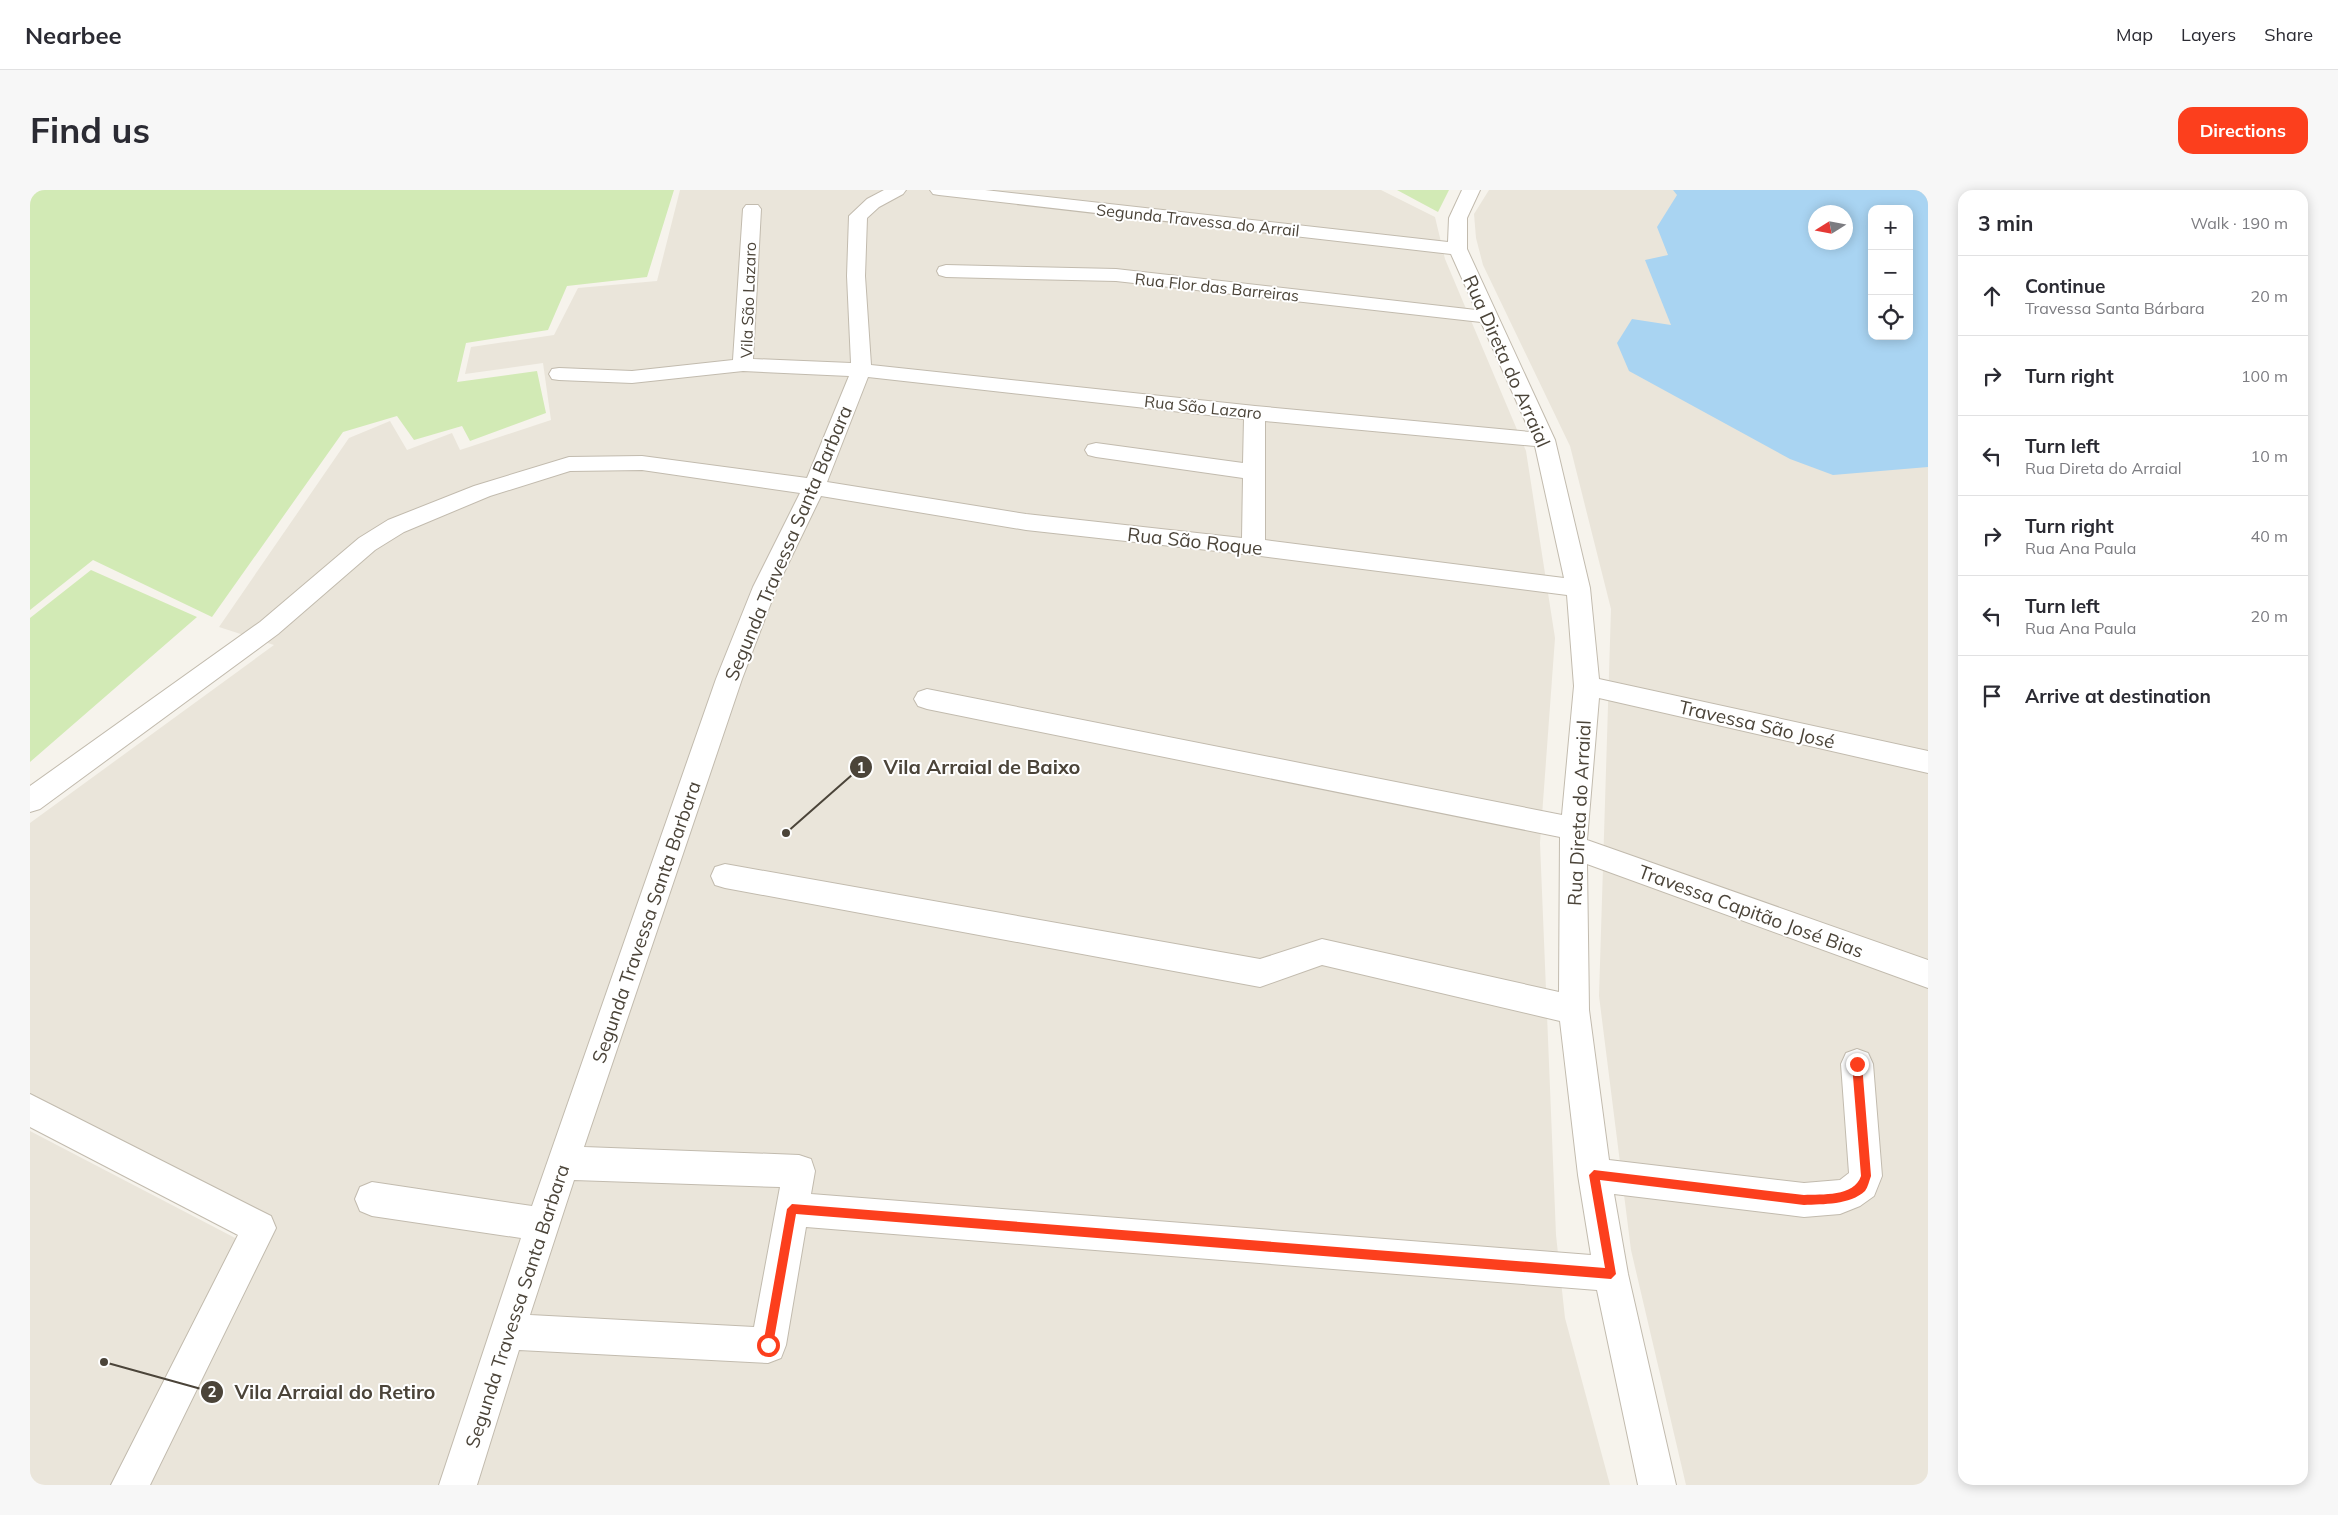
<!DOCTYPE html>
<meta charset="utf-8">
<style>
:root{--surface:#fff;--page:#f7f7f7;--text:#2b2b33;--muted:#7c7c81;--line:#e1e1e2;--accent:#fc3f1d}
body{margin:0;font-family:Mulish,sans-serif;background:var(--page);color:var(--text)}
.controls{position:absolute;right:15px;top:15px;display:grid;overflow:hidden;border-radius:10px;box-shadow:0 2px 12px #0003}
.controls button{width:45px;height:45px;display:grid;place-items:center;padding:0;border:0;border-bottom:1px solid var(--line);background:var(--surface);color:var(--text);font:25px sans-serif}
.compass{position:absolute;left:1778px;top:15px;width:45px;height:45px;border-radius:50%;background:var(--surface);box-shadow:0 2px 12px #0003;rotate:259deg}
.stop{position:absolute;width:15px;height:15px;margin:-11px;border:4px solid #fc3f1d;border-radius:50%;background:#fff}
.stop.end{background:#fc3f1d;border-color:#fff;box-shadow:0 1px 5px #0008}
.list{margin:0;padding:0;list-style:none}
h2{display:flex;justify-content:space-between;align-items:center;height:65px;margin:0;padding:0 20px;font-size:21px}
h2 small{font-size:16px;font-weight:400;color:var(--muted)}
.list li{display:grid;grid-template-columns:32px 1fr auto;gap:15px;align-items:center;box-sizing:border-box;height:80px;padding:0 20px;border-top:1px solid var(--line)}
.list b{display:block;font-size:19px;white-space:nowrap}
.list p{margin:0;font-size:16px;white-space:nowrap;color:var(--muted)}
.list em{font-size:16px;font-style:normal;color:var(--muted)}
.icon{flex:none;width:28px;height:28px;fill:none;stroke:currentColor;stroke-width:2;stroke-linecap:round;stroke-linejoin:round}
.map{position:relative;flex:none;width:1898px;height:1295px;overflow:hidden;border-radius:15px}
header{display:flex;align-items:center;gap:30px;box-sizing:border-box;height:70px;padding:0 25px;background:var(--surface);border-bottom:1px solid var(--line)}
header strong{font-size:24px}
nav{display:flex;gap:28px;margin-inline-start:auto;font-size:18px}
.intro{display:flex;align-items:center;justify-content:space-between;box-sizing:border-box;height:120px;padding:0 30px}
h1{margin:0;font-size:35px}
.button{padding:12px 22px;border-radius:15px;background:var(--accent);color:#fff;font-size:18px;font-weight:700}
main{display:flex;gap:30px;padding:0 30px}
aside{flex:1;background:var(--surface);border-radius:15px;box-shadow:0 2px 12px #0003}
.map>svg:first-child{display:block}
</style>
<header>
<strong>Nearbee</strong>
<nav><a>Map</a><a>Layers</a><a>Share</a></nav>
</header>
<div class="intro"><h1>Find us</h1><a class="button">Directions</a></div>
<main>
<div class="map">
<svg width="1898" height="1295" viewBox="0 0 1898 1295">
<rect width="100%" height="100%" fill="#f6f3ec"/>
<path fill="#eae5da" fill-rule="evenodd" d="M650,0H1351L1405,27L1415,69L1496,261L1525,448L1510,653L1526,1045L1535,1128L1580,1295H115L241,1030L0,903V633L244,455L189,437L319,248L360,231L377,260L422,243L430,260L521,230L513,173L435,184L441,157L524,145L548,98L627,91Z
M1459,0H1898V1295H1656L1601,1060L1569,806L1581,419L1540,256L1453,75L1446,48L1444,24ZM1842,19H1879V146H1842ZM1786,22H1816V52H1786Z
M0,941L209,1050L87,1295H0Z"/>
<path fill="#d2eab5" d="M0,0H644L617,87L537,96L518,140L436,153L427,192L507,181L516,223L440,251L432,236L384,250L367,226L313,242L182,427L63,370L0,420Z
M1367,0H1419L1408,22Z
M61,380L167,427L0,572V428Z"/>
<path fill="#a9d4f2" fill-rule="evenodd" d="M1643,0H1898V277L1803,285L1760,269L1599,181L1587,153L1602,129L1641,135L1615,70L1638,65L1627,37L1647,5ZM1842,19H1879V146H1842ZM1786,22H1816V52H1786Z"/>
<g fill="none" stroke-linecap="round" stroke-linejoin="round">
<defs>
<path id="minor" d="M854,0H876L873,4L849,17L837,28L835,86L841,175L1225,216L1500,242L1451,132L1086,91L916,87L909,85L907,81L909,77L916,75L1086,79L1446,120L1421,64L909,5L903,4L900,0H955L1418,52L1419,28L1432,0H1450L1437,28V59L1525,250L1560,398L1569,489L1898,561V583L1569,508L1557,650L1898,770V798L1557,674L1559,820L1579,970L1774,993L1810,990L1819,983L1811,874L1816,863L1827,859L1838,863L1843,874L1852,986L1844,1006L1830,1016L1810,1024L1774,1027L1584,1004L1598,1084L1646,1295H1608L1567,1100L776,1037L756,1155L751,1168L738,1173L489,1160L447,1295H409L491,1048L342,1026L330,1021L325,1009L330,997L342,992L502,1016L686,489L723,397L770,303L612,280L540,281L460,306L374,342L345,360L248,444L10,619L0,622V596L230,432L329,348L358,330L444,296L539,267L612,266L777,288L819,186L713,181L602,193L529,190L522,189L519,184L522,179L529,178L602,181L703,170L713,19L716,15H728L731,19L723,169L821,173L817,86L819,26L837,9ZM838,187L1214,229L1213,273L1066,253L1058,255L1055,260L1058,265L1066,267L1213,288L1212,348L996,324L797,292ZM1235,231L1505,256L1534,388L1235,350ZM791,306L996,340L1223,365L1537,405L1544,496L1532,625L897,499L888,502L884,509L888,516L897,519L1530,647L1529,802L1292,749L1230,769L695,674L685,677L681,686L685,695L695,698L1230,797L1292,775L1530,831L1548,985L1561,1065L781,1004L785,981L781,969L769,965L554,957L712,489L747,397ZM544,990L750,997L724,1137L500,1125Z
M0,904L241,1026L246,1038L120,1295H81L208,1045L0,937Z"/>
</defs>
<use href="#minor" stroke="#c2bbae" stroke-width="2"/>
<use href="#minor" fill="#fff" fill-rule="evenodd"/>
</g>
<path fill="#fc3f1d" d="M1827,869L1832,874L1841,986C1839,991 1838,997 1835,1001C1820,1015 1793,1014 1774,1015L1570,990L1586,1084L1581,1089L766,1024L743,1155L738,1160L733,1155L757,1019L762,1014L1575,1078L1559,985L1564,980L1774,1005C1792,1004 1824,1007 1831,986L1822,874Z"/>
<g text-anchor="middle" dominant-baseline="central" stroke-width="4" stroke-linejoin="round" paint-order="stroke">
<g font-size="16" fill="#4b4439" stroke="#fff">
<text transform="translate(1168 30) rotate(6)">Segunda Travessa do Arrail</text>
<text transform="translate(1187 97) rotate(6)">Rua Flor das Barreiras</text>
<text transform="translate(718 110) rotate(-88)">Vila São Lazaro</text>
<text transform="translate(1173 217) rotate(6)">Rua São Lazaro</text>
</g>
<g font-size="19" fill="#4b4439" stroke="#fff">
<text transform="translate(1477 171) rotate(66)">Rua Direta do Arraial</text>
<text transform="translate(1165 351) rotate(6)">Rua São Roque</text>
<text transform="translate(758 353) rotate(-67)">Segunda Travessa Santa Barbara</text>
<text transform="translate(1727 534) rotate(13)">Travessa São José</text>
<text transform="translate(1549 623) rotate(-87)">Rua Direta do Arraial</text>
<text transform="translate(1721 721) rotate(20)">Travessa Capitão José Bias</text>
<text transform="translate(616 732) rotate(-71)">Segunda Travessa Santa Barbara</text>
<text transform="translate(487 1116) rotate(-72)">Segunda Travessa Santa Barbara</text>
</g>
</g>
<path fill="none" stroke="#4b4439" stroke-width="2" d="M756 643L831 577M74 1172L182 1202"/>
<g fill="#4b4439" stroke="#fff" stroke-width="2">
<circle cx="756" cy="643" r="5"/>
<circle cx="74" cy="1172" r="5"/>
<circle cx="831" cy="577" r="12"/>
<circle cx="182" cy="1202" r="12"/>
</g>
<g font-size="15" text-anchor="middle" font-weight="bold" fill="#fff">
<text x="831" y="583">1</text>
<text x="182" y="1207">2</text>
</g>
<g font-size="20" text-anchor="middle" font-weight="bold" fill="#4b4439" stroke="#fff" stroke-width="4" stroke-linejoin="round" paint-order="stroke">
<text x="952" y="584">Vila Arraial de Baixo</text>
<text x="305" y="1209">Vila Arraial do Retiro</text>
</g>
</svg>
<div class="controls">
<button>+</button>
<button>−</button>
<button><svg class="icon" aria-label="locate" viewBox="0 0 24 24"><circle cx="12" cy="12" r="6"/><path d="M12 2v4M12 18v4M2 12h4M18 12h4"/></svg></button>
</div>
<svg class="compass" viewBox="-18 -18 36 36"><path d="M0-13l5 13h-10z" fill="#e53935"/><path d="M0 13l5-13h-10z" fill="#7c7c81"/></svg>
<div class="stop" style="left:738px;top:1155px"></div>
<div class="stop end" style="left:1827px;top:874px"></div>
</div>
<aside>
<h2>3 min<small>Walk · 190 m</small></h2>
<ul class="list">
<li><svg class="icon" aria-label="ahead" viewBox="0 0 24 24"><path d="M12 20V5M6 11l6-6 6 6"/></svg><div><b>Continue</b><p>Travessa Santa Bárbara</p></div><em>20 m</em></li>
<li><svg class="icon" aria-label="right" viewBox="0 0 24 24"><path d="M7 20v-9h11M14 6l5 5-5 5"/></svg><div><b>Turn right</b></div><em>100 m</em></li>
<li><svg class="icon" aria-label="left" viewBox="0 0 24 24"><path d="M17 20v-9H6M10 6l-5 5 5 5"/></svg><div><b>Turn left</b><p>Rua Direta do Arraial</p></div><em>10 m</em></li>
<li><svg class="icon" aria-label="right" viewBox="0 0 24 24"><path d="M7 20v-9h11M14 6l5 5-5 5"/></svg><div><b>Turn right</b><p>Rua Ana Paula</p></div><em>40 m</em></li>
<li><svg class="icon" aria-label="left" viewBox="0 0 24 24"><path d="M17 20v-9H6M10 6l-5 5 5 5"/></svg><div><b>Turn left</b><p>Rua Ana Paula</p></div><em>20 m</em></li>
<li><svg class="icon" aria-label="arrive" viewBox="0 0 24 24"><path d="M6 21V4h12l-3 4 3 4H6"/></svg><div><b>Arrive at destination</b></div></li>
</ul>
</aside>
</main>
